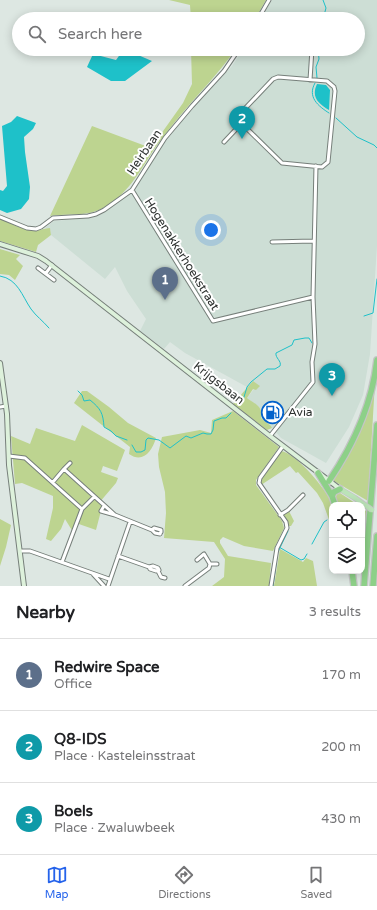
<!DOCTYPE html>
<meta charset="utf-8">
<style>
:root{--surface:#fff;--page:#f6f6f6;--text:#202124;--muted:#757577;--line:#e0e0e0;--accent:#2563eb}
body{margin:0;font-family:"Varela Round",sans-serif;background:var(--page);color:var(--text)}
.controls{position:absolute;right:12px;bottom:12px;display:grid;overflow:hidden;border-radius:8px;box-shadow:0 2px 10px #0003}
.controls button{width:36px;height:36px;display:grid;place-items:center;padding:0;border:0;border-bottom:1px solid var(--line);background:var(--surface);color:var(--text);font:20px sans-serif}
.you{position:absolute;left:211px;top:230px;width:14px;height:14px;margin:-10px;border:3px solid #fff;border-radius:50%;background:#1a73e8;box-shadow:0 0 0 6px #1a73e833}
.badge{display:grid;place-items:center;width:26px;height:26px;border-radius:50%;background:var(--accent);color:#fff;font-size:13px;font-weight:700}
.pin{position:absolute;translate:-50% -33px;filter:drop-shadow(0 1px 2px #0008)}
.pin::after{content:'';position:absolute;top:21px;width:14px;height:12px;background:inherit;clip-path:polygon(0 0,100% 0,50% 100%)}
.list{margin:0;padding:0;list-style:none}
h2{display:flex;justify-content:space-between;align-items:center;height:52px;margin:0;padding:0 16px;font-size:17px}
h2 small{font-size:13px;font-weight:400;color:var(--muted)}
.list li{display:grid;grid-template-columns:26px 1fr auto;gap:12px;align-items:center;box-sizing:border-box;height:72px;padding:0 16px;border-top:1px solid var(--line)}
.list b{display:block;font-size:15px;white-space:nowrap}
.list p{margin:0;font-size:13px;white-space:nowrap;color:var(--muted)}
.list em{font-size:13px;font-style:normal;color:var(--muted)}
.icon{flex:none;width:22px;height:22px;fill:none;stroke:currentColor;stroke-width:2;stroke-linecap:round;stroke-linejoin:round}
.map{position:relative;flex:none;width:377px;height:586px;overflow:hidden}
.search{position:absolute;background:var(--surface);box-shadow:0 2px 10px #0003;left:12px;right:12px;top:12px;height:44px;display:flex;align-items:center;gap:10px;box-sizing:border-box;padding:0 14px;border-radius:22px;color:var(--muted);font-size:15px}
.sheet{height:268px;background:var(--surface)}
nav{display:flex;justify-content:space-around;align-items:center;box-sizing:border-box;height:56px;border-top:1px solid var(--line);background:var(--surface);font-size:11px;color:var(--muted)}
nav a{display:grid;justify-items:center;gap:2px}
nav .on{color:var(--accent)}
.map>svg:first-child{display:block}
</style>
<div class="map">
<svg width="377" height="586" viewBox="0 0 377 586">
<rect width="100%" height="100%" fill="#dde7e2"/>
<path fill="#cdded5" d="M272,0H377V246L370,354L363,395L349,427L326,463L281,438L271,426L261,418L262,412L261,409L247,398L254,389L253,381L247,387L185,353L170,342L164,349L140,331L146,319L127,291L115,267L105,279L51,235L50,229L45,228L54,221L90,218L100,214L127,194L138,185L158,151L183,120L232,66L243,49H358V19H261Z"/>
<path fill="#bdd490" d="M169,0H266L255,19H191L190,5Z
M191,49H236C219,73 198,94 179,117C170,128 161,139 153,151C139,173 127,195 103,208C87,217 68,213 50,216L92,126L151,148L183,103L192,84Z
M0,219C11,223 22,230 34,231C40,231 44,228 50,228L51,235L38,245L36,252L0,241Z
M0,249L20,255L16,259L23,266L15,280L9,275L0,274Z
M253,381L260,386L256,390L253,389L247,398C255,404 264,407 261,418L271,426L272,428L267,430L233,404Z
M375,382L368,501L334,481V478L358,436Z
M82,391H87L109,407L128,423L156,438C152,451 143,464 129,454L130,447L74,403Z
M233,411L279,447L256,480V485L282,521L284,528L273,551L244,546L223,537L220,540V543L228,556L271,563L269,586H212L224,577L225,559L214,542L164,538L166,513L165,492L159,467L158,454L162,437L200,430L211,433L212,420Z
M82,425L125,450L117,471L103,466L101,472L118,478L116,483L99,503L102,507L96,530L76,523L73,532L65,519L61,529L51,541L46,539L53,508V496L22,483L15,484L11,436L30,444L36,428L75,441Z
M281,451C296,453 327,490 332,504C334,510 332,521 332,528L323,503L317,493L298,472L296,473L290,466L261,485V478L266,473Z
M340,493L358,505H337L335,499L337,494Z
M362,508L366,511L362,555Z
M289,511L294,521L291,526H288L283,515Z
M0,519L11,525L6,547L0,566Z
M280,549L303,562L306,558L313,561L317,586H274Z"/>
<path fill="#1ec1c9" d="M124,49L152,61L125,81H111L87,67L93,54L116,60Z
M317,84L326,85L330,90L329,110C318,103 311,97 317,84Z
M17,116L36,123L33,129L24,137L25,152L30,187L29,199L21,209L7,213L0,210V190L3,191L7,186L2,126L11,122Z"/>
<g fill="none" stroke-linecap="round" stroke-linejoin="round">
<path stroke="#1ec1c9" stroke-width="1" d="M323,19L326,8L323,0
M317,78L316,67L319,59L318,49
M315,83C307,97 318,106 329,113
M336,118L357,137L374,145L377,148
M0,276C18,279 22,296 31,309C36,316 43,321 49,328
M364,316L373,313L377,279
M78,391L82,395L84,401L90,400C101,409 103,413 104,427L111,431L116,436L127,440
M239,404L244,397L247,387L251,382L267,369H275L280,366C282,361 275,358 276,353L292,345L294,340L305,338H309L312,343
M132,445L136,452H141L145,450L146,440L148,438L159,440L170,448L186,436L191,438L203,433L207,434H211L213,430L214,421L222,418H226L231,413
M312,544L324,522L327,520
M279,547L301,560L304,559L307,554
M278,552L288,531
M273,586L277,557"/>
<defs>
<path id="street" d="M258,19L269,0
M278,77L327,81L334,87L335,91L328,162L322,167L282,163L236,118L273,79Z
M310,80L312,49
M224,142L241,124
M132,190L213,321L313,297
M0,217L27,228L36,229L41,227L53,218L88,216L96,214L104,210L132,190L165,138L192,106L224,71L239,49
M272,242L313,241
M38,268L54,280
M46,273L52,265
M0,407L6,406
M270,436L313,382L312,362L315,344L313,297L316,166
M9,456L25,458L82,509L94,497
M64,469L70,463
M53,482L64,469L115,515L152,530L155,533L160,534L161,532
M104,506L101,511L115,515
M280,515L288,510L303,495
M152,530L154,528L161,530V532
M20,551H30L109,579
M118,556L149,567L153,566L158,568L159,570L156,571L150,569L149,567
M62,562L82,509
M210,564H217
M158,571L161,577L165,578
M93,574L104,586
M108,586L130,522
M185,586L209,568L210,564L204,554L197,560
M271,586L277,548L287,528L286,522L261,486L259,483L260,478L283,446"/>
<path id="secondary" d="M0,244L38,256L46,261L270,436L340,489
M0,363L7,414L9,465L24,586"/>
<path id="primary" d="M340,489L355,498"/>
<path id="highway" d="M318,473L332,496L335,505
M329,481C354,444 372,404 377,360
M332,496L334,492L340,489
M352,571L354,586
M364,586L377,425
M373,586L377,536"/>
</defs>
<use href="#street" stroke="#767f7a" stroke-width="5"/>
<use href="#secondary" stroke="#767f7a" stroke-width="6"/>
<use href="#primary" stroke="#c4c5c5" stroke-width="6"/>
<use href="#highway" stroke="#c4c5c5" stroke-width="8"/>
<use href="#street" stroke="#fff" stroke-width="3"/>
<use href="#secondary" stroke="#ddf1db" stroke-width="4"/>
<use href="#primary" stroke="#bbe3b8" stroke-width="4.5"/>
<use href="#highway" stroke="#8dd088" stroke-width="5.5"/>
<defs>
<path id="primary-bridge" d="M355,498L372,510"/>
</defs>
<use href="#primary-bridge" stroke="#c4c5c5" stroke-width="6" stroke-linecap="butt"/>
<use href="#primary-bridge" stroke="#bbe3b8" stroke-width="4.5"/>
</g>
<defs>
<symbol id="fuel-ring" viewBox="-11 -11 22 22"><circle r="9.5" fill="#fff" stroke="#0362cb" stroke-width="1.5"/><path d="M-5.5-6h7V0h2V4h1.3V-2.5L3-4.5l.8-.8L6-3V5H2.5V1h-1V6h-7ZM-4.2-4.7v3.2H.2V-4.7Z" fill="#0362cb"/></symbol>
</defs>
<g fill-rule="evenodd">
<use href="#fuel-ring" x="260" y="400" width="25" height="25"/>
</g>
<g text-anchor="middle" dominant-baseline="central" stroke-width="4" stroke-linejoin="round" paint-order="stroke">
<g font-size="12" fill="#2d312f" stroke="#fff">
<text transform="translate(144 152) rotate(-56)">Heirbaan</text>
<text transform="translate(182 254) rotate(58)">Hogenakkerhoekstraat</text>
<text transform="translate(219 383) rotate(38)">Krijgsbaan</text>
</g>
<g font-size="12" fill="#2d312f" stroke="#fff" text-anchor="start">
<text x="288" y="412">Avia</text>
</g>
</g>
</svg>
<div class="controls">
<button><svg class="icon" aria-label="locate" viewBox="0 0 24 24"><circle cx="12" cy="12" r="6"/><path d="M12 2v4M12 18v4M2 12h4M18 12h4"/></svg></button>
<button><svg class="icon" aria-label="layers" viewBox="0 0 24 24"><path d="M12 4l9 5-9 5-9-5zM3 14l9 5 9-5"/></svg></button>
</div>
<div class="you"></div>
<div class="pin badge" style="left:165px;top:300px;background:#5c6f8a">1</div>
<div class="pin badge" style="left:242px;top:139px;background:#0f9aa8">2</div>
<div class="pin badge" style="left:332px;top:396px;background:#0f9aa8">3</div>
<div class="search"><svg class="icon" aria-label="search" viewBox="0 0 24 24"><circle cx="10" cy="10" r="6"/><path d="M15 15l6 6"/></svg>Search here</div>
</div>
<section class="sheet">
<h2>Nearby<small>3 results</small></h2>
<ul class="list">
<li><span class="badge" style="background:#5c6f8a">1</span><div><b>Redwire Space</b><p>Office</p></div><em>170 m</em></li>
<li><span class="badge" style="background:#0f9aa8">2</span><div><b>Q8-IDS</b><p>Place · Kasteleinsstraat</p></div><em>200 m</em></li>
<li><span class="badge" style="background:#0f9aa8">3</span><div><b>Boels</b><p>Place · Zwaluwbeek</p></div><em>430 m</em></li>
</ul>
</section>
<nav>
<a class="on"><svg class="icon" aria-label="map" viewBox="0 0 24 24"><path d="M3 6l6-2 6 2 6-2v14l-6 2-6-2-6 2zM9 4v14M15 6v14"/></svg>Map</a>
<a><svg class="icon" aria-label="directions" viewBox="0 0 24 24"><path d="M12 3l9 9-9 9-9-9zM9 14v-3h6M13 9l2 2-2 2"/></svg>Directions</a>
<a><svg class="icon" aria-label="saved" viewBox="0 0 24 24"><path d="M7 4h10v16l-5-4-5 4z"/></svg>Saved</a>
</nav>
